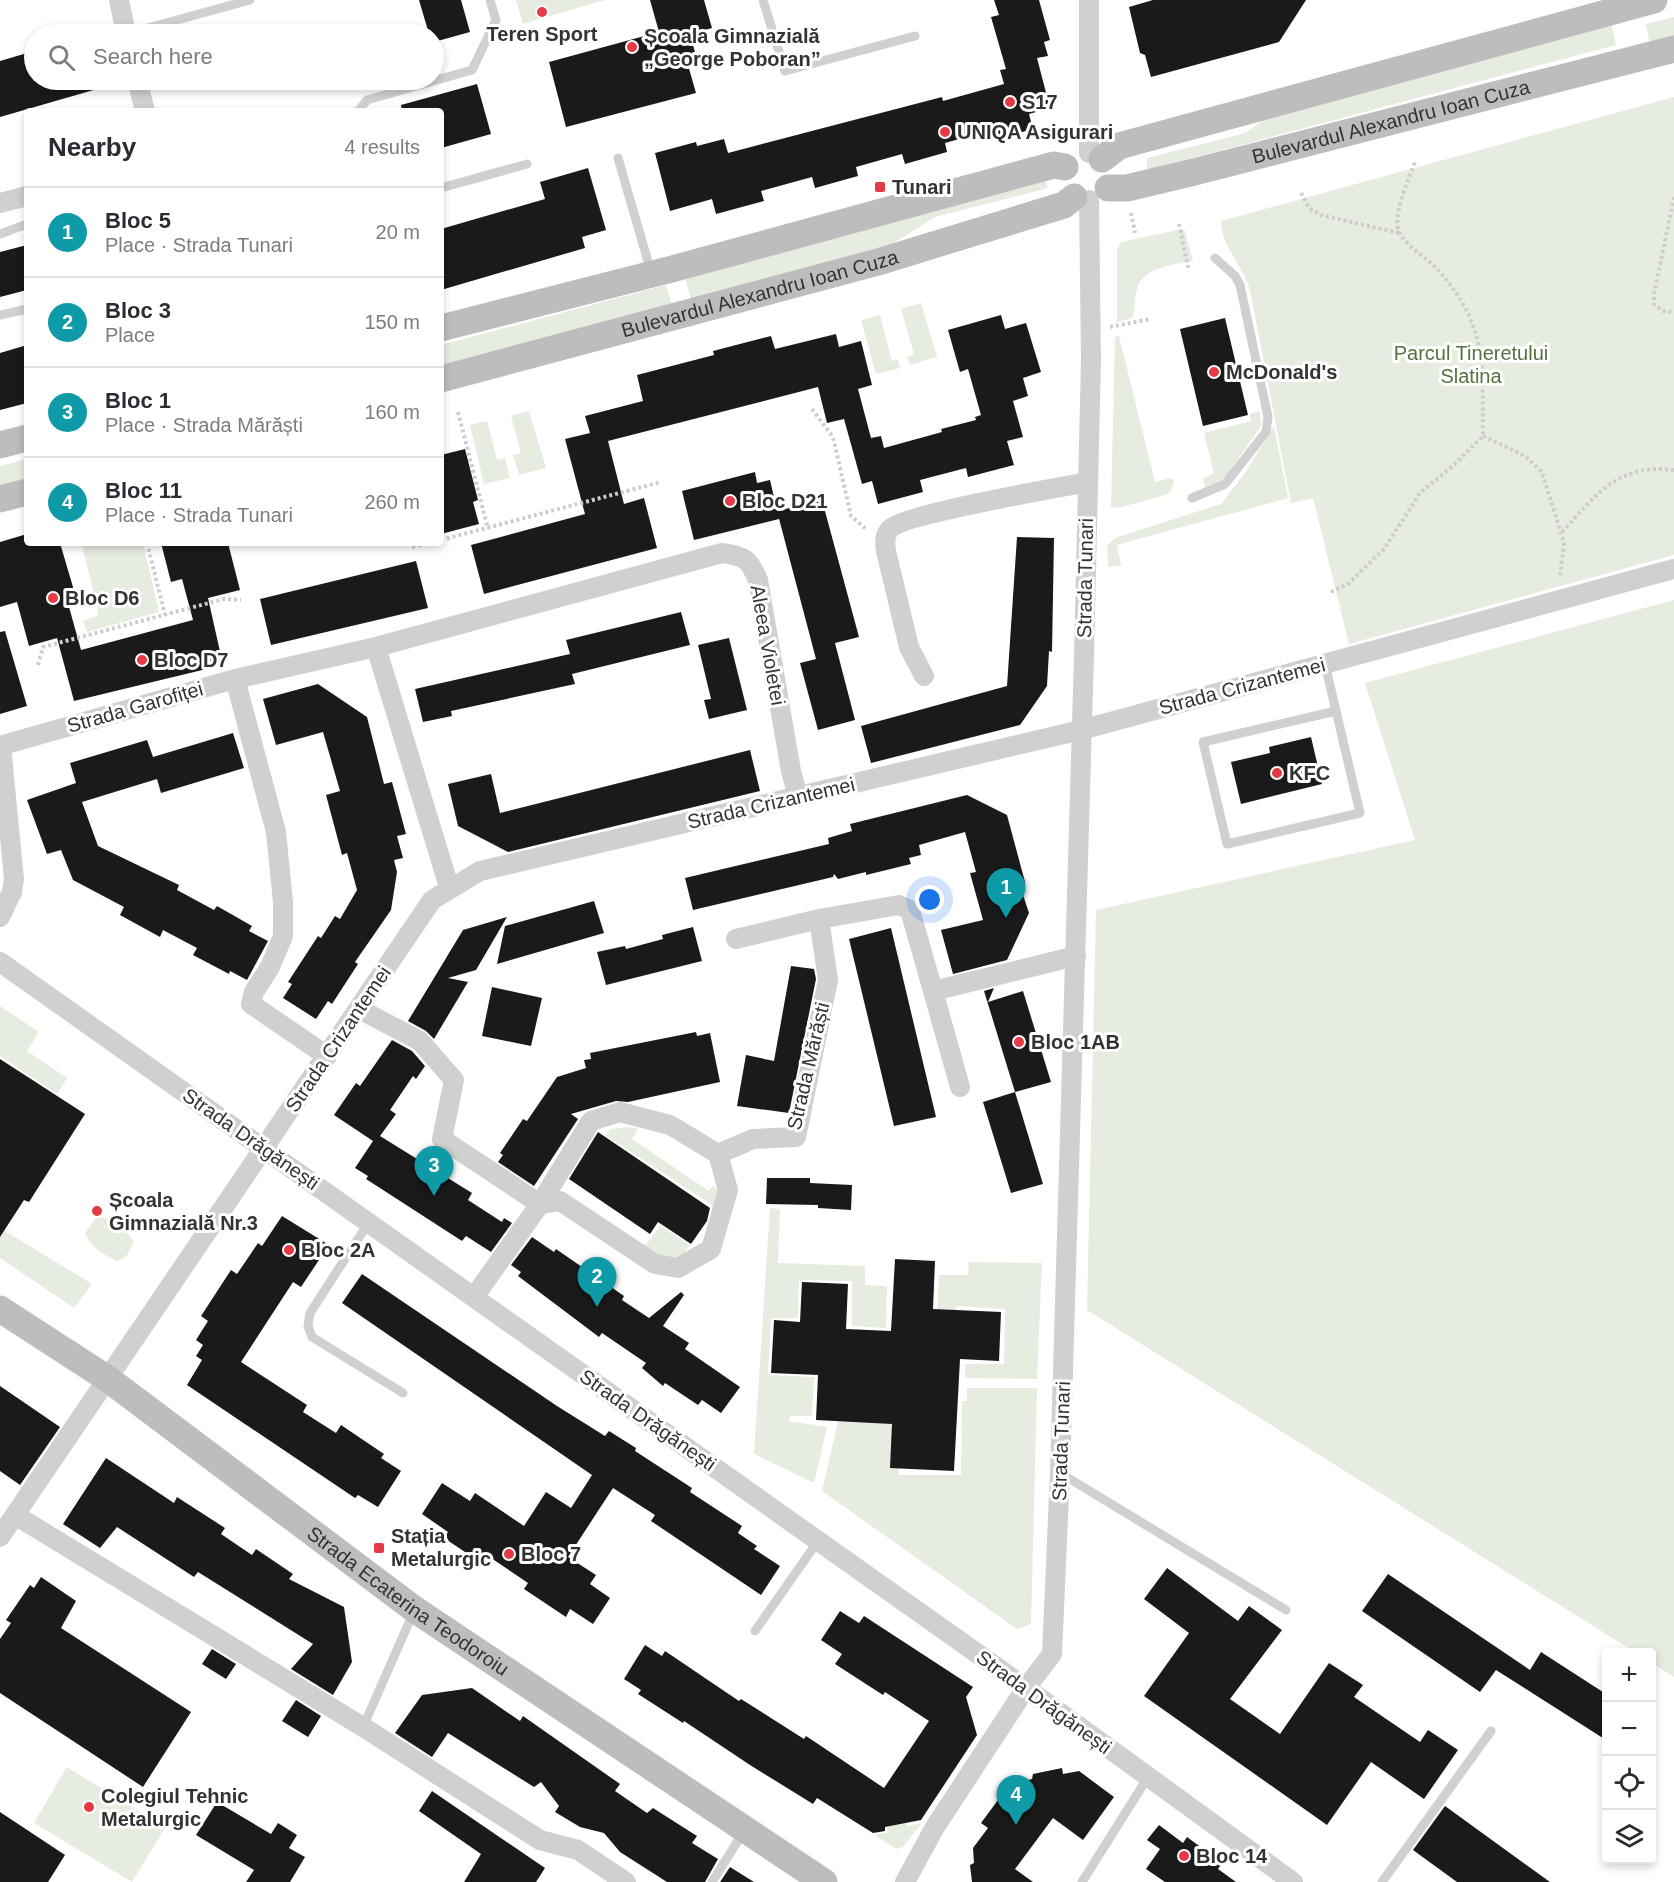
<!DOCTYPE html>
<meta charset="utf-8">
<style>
:root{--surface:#fff;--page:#f2f2f3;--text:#2b2b33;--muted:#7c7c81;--line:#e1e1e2;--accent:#1a73e8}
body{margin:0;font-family:Arial,sans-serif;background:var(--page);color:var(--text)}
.controls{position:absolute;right:18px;bottom:18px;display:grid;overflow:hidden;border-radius:6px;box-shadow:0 3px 9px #0003}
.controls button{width:54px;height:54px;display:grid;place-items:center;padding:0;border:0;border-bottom:2px solid var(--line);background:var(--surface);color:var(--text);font:30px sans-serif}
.you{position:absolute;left:930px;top:900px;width:21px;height:21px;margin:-15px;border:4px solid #fff;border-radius:50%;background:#1a73e8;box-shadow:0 0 0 9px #1a73e833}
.badge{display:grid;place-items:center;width:39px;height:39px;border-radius:50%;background:var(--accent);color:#fff;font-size:20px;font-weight:700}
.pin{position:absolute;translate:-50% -50px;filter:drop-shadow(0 2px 3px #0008)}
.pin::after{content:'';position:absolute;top:32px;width:21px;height:18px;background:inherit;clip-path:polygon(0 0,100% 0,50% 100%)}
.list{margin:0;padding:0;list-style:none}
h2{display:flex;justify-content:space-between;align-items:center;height:78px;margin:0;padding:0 24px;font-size:26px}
h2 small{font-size:20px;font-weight:400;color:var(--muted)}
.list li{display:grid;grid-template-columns:39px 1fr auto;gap:18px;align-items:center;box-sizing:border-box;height:90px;padding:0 24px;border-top:2px solid var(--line)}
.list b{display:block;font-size:22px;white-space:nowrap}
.list p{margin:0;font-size:20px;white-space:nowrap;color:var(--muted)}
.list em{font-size:20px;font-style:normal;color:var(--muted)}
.icon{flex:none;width:33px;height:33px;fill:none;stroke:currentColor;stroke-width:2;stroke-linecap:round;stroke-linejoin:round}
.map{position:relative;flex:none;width:1674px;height:1882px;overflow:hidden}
.search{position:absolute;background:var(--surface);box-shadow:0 3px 9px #0003;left:24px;top:24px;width:420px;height:66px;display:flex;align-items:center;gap:15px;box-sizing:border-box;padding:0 21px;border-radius:33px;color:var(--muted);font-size:22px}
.panel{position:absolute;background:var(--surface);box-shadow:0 3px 9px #0003;left:24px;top:108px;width:420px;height:438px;border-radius:6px}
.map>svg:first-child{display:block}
</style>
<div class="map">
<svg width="1674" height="1882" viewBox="0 0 1674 1882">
<rect width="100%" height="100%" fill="#fff"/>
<path fill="#e6ecdf" d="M516,0H605L523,24Z
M1674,17V43L1651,49L1646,24Z
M1611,22L1616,45L1147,170V158L1245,133L1271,115Z
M1674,97V555L1349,644L1313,498L1291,503L1250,290C1243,266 1221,246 1221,221Z
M1044,178L1048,188L935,217L889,246L691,299L684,274Z
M1182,229L1185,231L1193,261C1176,264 1145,267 1138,286C1134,296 1136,308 1132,318L1117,322V250L1121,242Z
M666,285L673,309L441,371V345Z
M921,303L937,357L910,365L907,357L914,354L901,309Z
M880,315L892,361L898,360L900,368L876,374L861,320Z
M1119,336L1155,482L1171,478L1174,481L1171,491L1165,495L1118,508L1111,507L1115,337Z
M529,411L546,468L519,475L513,455L521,453L511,416Z
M1260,411L1261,426L1227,475L1217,483L1205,487L1203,478L1214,473L1204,433L1251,421L1250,414Z
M487,421L497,460L505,458L510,478L484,484L470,425Z
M1274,426L1288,498L1117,545L1121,565L1108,567L1107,546L1115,538L1221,504L1245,473Z
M27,459V484L0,490V466Z
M83,543H143L159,612L87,632L83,621L97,616L98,610L82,546Z
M1674,600V1677L1652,1663V1652H1635L1087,1310L1096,910L1415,840L1365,683Z
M0,1006L39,1032L27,1051L67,1078L57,1094L0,1056Z
M629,1127L638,1129L632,1139L709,1191L713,1186L724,1194L715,1207L605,1135L611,1129Z
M770,1208L780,1209L778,1263L865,1266V1285L887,1286L886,1328L852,1326V1281L799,1280L798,1318H771L768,1375L814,1377L812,1416H790L789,1421L827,1427L814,1483L754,1454Z
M97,1216C115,1219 124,1226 134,1242L126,1257L117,1261C102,1254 92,1248 85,1233Z
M660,1226L690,1245L682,1257L660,1261L642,1250Z
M0,1228L92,1284L74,1308L0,1258Z
M969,1262L1042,1263L1037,1379L965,1378V1364H1004L1005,1309L956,1306L954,1322L937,1320L939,1275H968Z
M903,1358L899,1475H961L962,1401H967V1388H1037L1031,1624L1017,1629L822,1491L839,1417Z
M67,1767L165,1828L132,1882L34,1823Z
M905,1821L907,1826L922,1823L903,1847L896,1849L874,1835L888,1832L887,1825Z"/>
<path fill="#1a1a1a" d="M419,0H461L470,32L434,42V34H429Z
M650,0H704L712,28L690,34L696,56L686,58L696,93L566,127L549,62L659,32Z
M994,0H1039L1050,40L1044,42L1048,56L1037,58L1050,108L1029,114L1033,129L993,140L991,130L945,143L947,152L905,164L902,154L856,167L858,176L815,188L812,177L761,191L764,201L716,214L712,199L670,211L655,153L696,142L697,146L724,139L728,153L942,97L943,101L1004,84L1000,70L1006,69L991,17L999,15Z
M1153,0H1306L1279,42L1151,77L1145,55L1140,53L1129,7Z
M34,51V80H111V85L0,117V61Z
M477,84L491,134L441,148V111H402L401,105Z
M588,168L606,230L582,237L585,248L441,290V229L545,199L540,182Z
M27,245V290L0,297V252Z
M1001,315L1005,329L1026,323L1041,372L1023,378L1028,396L1013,401L1023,437L1007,441L1014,465L968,477L966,468L920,480L923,492L878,504L872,481L862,484L844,419L827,423L818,387L608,441L624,504L644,498L657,548L484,594L471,545L585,514L565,439L590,433L585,416L643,401L637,375L714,355L713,351L771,336L775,349L836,334L839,347L861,341L872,385L858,389L871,438L881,436L884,448L942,432L941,429L976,420L975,417L981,415L968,369L960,372L948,330Z
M1225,318L1248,415L1203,426L1180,329Z
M27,345V403L0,410V353Z
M465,449L478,500L473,502L479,524L441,534V455Z
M755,472L757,483L770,480L779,519L694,540L682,491Z
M822,500L859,637L835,643L855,720L818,730L800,663L816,659L777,511Z
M27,534V543H60L78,604L69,607L81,650L193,620L182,579L171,582L161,543H228L240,590L208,598L223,665L74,701L57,638L29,646L17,602L0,607V542Z
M1017,537L1054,538L1052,652L1049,651L1047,686L1020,725L871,763L861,726L1007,686Z
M416,561L428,608L271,645L260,599Z
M681,612L690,645L572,674L575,684L451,711L452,716L423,722L415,689L570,654L566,640Z
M5,631L27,706L0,714V632Z
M729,638L747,710L709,719L704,700L711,699L698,645Z
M318,684L367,717L384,784L392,782L406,834L397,836L403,858L394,860L397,872L391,910L355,962L358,964L332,1004L328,1001L316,1019L283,998L292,984L288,982L318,936L321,938L335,916L340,919L357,890L347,853L342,855L326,795L340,791L323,732L276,745L263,699Z
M233,733L244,768L161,793L157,779L82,802L98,846L179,885L177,890L214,910L217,906L252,926L249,931L268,941L247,980L230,971L229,974L193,955L197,948L163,930L160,937L120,915L124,907L73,880L61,850L47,854L27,800L76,783L70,763L147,740L153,757Z
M1311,737L1322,784L1241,804L1231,762L1270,753L1269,747Z
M750,750L760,791L508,852L458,826L448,784L491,774L500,813Z
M967,795L1007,815L1025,882L1021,889L1029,913L1007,960L953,974L941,930L983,920L970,873L976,872L965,832L919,845L921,855L909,858L911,864L866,875V872L838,879L834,874L833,877L693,910L685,878L829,844L828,838L852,831L850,824Z
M594,901L604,933L497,964L505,926Z
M507,917L476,970L448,978L468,982L434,1039L426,1031L408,1021L463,930Z
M693,927L702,961L606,985L597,952L625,946L626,949L663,939L662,935Z
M891,928L936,1117L894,1126L849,939Z
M791,966L814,969L816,979L789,1113L737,1106L746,1055L774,1061Z
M492,987L542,998L531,1046L482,1036Z
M994,988L988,1002L1023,991L1051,1082L1015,1092L984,991Z
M696,1032L697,1036L710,1033L720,1082L628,1102L616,1101L571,1114L578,1119L534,1186L498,1162L503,1155L500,1153L523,1119L527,1121L557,1077L586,1068L584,1060L591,1059L590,1053Z
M392,1040L412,1051L425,1066L416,1079L413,1076L390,1110L396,1114L380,1136L472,1193L468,1200L502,1222L504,1218L512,1223L491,1252L466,1236L462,1241L366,1179L368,1176L355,1168L373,1141L334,1115L356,1083L360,1086Z
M0,1059L85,1114L29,1202L24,1200L0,1237Z
M1015,1092L1043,1184L1011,1193L983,1102Z
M598,1132L710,1208L707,1221L691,1244L658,1222L650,1234L569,1179Z
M767,1178H810V1183L852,1185L851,1210L818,1208V1205L766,1204Z
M282,1216L329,1245L301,1287L293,1282L241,1362L307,1405L303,1412L336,1433L341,1425L384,1454L381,1458L401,1471L378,1507L358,1495L355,1498L187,1385L202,1360L196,1356L203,1345L196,1340L208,1321L201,1316L231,1270L237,1274L258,1243L262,1246Z
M532,1237L554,1252L556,1249L624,1296L622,1300L649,1318L681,1292L684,1295L663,1326L689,1343L685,1349L740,1387L721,1413L702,1400L698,1405L665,1383L663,1386L642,1368L646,1363L602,1333L599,1337L518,1276L521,1272L511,1265Z
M895,1259L935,1261L933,1309L1001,1312L999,1361L960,1359L954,1471L890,1468L892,1424L816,1420L818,1375L771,1373L774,1320L800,1322L802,1282L848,1284L846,1329L891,1331Z
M362,1274L557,1406L605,1436L609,1431L636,1448L635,1451L692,1488L690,1492L742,1526L738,1533L757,1546L754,1549L780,1566L761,1595L651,1521L655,1515L613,1488L568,1557L596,1575L590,1584L610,1598L593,1624L570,1609L566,1617L524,1589L528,1583L488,1556L483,1564L444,1538L448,1532L422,1514L442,1483L470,1501L475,1493L524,1526L546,1492L571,1508L592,1475L342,1303Z
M0,1386L60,1427L20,1485L0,1471Z
M106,1458L174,1503L177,1497L225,1528L221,1534L252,1555L256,1549L293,1574L289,1579L344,1607L352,1662L333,1695L291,1669L313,1644L198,1572L194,1577L117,1527L100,1548L63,1524Z
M1167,1568L1238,1621L1249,1606L1282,1630L1230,1699L1280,1734L1329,1663L1363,1685L1354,1697L1420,1742L1428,1730L1458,1750L1424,1799L1371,1762L1327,1825L1144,1696L1189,1633L1144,1599Z
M1388,1574L1530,1670L1541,1652L1606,1694V1740L1496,1670L1480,1692L1362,1611Z
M41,1577L76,1601L61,1628L191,1712L143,1787L0,1693V1639L11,1623L6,1620L30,1585L34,1588Z
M840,1611L859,1623L864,1616L973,1687L966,1697L977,1735L921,1820L885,1827V1831L873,1833L817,1798L813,1804L750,1765L684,1721L683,1723L638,1694L641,1690L624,1679L645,1645L662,1656L665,1651L739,1701L741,1699L804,1739L806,1736L884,1788L929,1721L885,1692L883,1695L835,1664L842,1654L821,1640Z
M212,1649L236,1664L226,1679L202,1664Z
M472,1688L520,1721L523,1716L620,1784L615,1791L647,1813L653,1808L697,1836L692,1843L718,1859L705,1882H667L620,1852L604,1833L580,1827L555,1812L559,1806L541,1782L534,1787L448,1733L432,1757L395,1733L422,1695Z
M296,1700L321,1716L308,1737L282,1721Z
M1062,1768L1063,1774L1079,1771L1114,1797L1083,1840L1053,1818L1015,1869L1033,1882H972L970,1865L974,1863L973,1848L988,1828L981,1823L998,1800L1003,1804L1020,1782L1032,1779L1033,1774Z
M432,1791L545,1868L536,1882H464L481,1854L419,1811Z
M217,1802L271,1834L278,1823L297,1835L289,1848L305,1857L290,1882H246L254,1870L196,1835Z
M1445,1806L1550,1882H1457L1413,1850Z
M0,1812L65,1855L48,1882H0Z
M1159,1825L1183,1843L1187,1837L1222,1863L1218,1869L1236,1882H1165L1146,1869L1160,1849L1147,1840Z
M730,1867L754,1882H720Z"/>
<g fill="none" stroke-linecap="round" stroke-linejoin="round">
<path stroke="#cdcdcd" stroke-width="4" stroke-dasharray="3 3" stroke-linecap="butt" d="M1301,193L1309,208L1321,215L1399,233
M1674,197L1654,294V304L1663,311L1674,312
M1131,213L1135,233
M1179,224L1189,271
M1110,327L1150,319
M812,409L833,437L851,516L866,529
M458,412L488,529
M1483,436L1525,456L1542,472L1564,543L1560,577
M1562,532C1596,495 1618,463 1674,470
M441,540L661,482
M147,543L165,615
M412,547L428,543
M1331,592L1348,584L1384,549L1420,493L1454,465L1483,436C1482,366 1489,327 1438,270C1427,258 1405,246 1399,231C1392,216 1409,178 1415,162
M38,665L43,647L224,599L241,600"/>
<path stroke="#d0d0d0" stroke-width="9" d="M763,0L785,71L915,36
M126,34L250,0
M358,111L367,100L472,70L496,20L490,0
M618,158L651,272
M441,188L527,164
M0,234L27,224
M0,315L27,309
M1192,498L1225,484L1266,432L1268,417L1240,285L1235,276L1215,258
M1325,664L1360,813L1227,844L1203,742L1336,711
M369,1222L310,1313L308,1326L312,1337L403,1393
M1060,1473L1286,1610
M755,1631L818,1541
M363,1727L414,1611
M712,1882L744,1831
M1082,1882L1148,1777
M1382,1882L1491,1731"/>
<path stroke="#d0d0d0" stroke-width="20" d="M119,0L126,34
M1089,0V153
M137,80L145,111
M0,203L27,196
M376,647L449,887
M924,676L909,647L886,551C885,544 884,535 890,529C903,514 1058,488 1088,482
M235,679L276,832L283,902V936L270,967L254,992L251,1004L327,1056
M0,746L235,679L376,647L722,553C745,556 749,559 758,580L791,771L798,797
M0,917L12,892L14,879L1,746
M736,939L819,919L899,905L910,910L933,991L1076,956
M0,962L1026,1688L1293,1882
M933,991L960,1087
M359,1009L420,1041L454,1080L442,1139L540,1204L560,1201L655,1264L678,1268L711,1249L728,1190L718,1154L670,1125L620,1112L591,1121L540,1204L474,1297
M718,1154L753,1139L796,1137L828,980L819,919
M15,1515L363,1727L540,1840L578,1850L626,1882
M0,1537L432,900L480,871L1081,730L1674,569
M905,1882L935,1827L1026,1688L1052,1654L1060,1473L1084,656L1091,360L1089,200"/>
<g stroke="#bdbdbd" stroke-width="27">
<path d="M1102,159L1119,146L1654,0"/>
<path id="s1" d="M1108,188H1127L1194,172L1674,49"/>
<path d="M441,328L672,269L1054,165L1065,167"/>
<path id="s2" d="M441,379L878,262L1064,205L1074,197"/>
<path d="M0,445L27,438"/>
<path d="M0,499L27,492"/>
<path id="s3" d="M0,1309L108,1379L414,1609L824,1882"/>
</g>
</g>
<g fill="#e63946" stroke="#fff" stroke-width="2">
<circle cx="542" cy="12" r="6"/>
<circle cx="632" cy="47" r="6"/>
<circle cx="1010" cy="102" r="6"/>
<circle cx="945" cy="132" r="6"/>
<rect x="874" y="181" width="12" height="12" rx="3"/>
<circle cx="1214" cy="372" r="6"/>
<circle cx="730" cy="501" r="6"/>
<circle cx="53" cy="598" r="6"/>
<circle cx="142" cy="660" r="6"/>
<circle cx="1277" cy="773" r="6"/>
<circle cx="1019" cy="1042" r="6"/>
<circle cx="97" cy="1211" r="6"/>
<circle cx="289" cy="1250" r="6"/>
<rect x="373" y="1542" width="12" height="12" rx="3"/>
<circle cx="509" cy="1554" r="6"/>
<circle cx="89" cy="1807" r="6"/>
<circle cx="1184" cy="1856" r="6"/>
</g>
<g text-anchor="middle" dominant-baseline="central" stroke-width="6" stroke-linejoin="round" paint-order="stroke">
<g font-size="20" font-weight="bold" fill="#333" stroke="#fff" text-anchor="start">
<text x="542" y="34" text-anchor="middle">Teren Sport</text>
<text x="644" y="36">Școala Gimnazială<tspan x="644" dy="23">„George Poboran”</tspan></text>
<text x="1022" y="102">S17</text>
<text x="957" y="132">UNIQA Asigurari</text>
<text x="892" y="187">Tunari</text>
<text x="1226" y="372">McDonald's</text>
<text x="742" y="501">Bloc D21</text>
<text x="65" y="598">Bloc D6</text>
<text x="154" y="660">Bloc D7</text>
<text x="1289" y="773">KFC</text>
<text x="1031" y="1042">Bloc 1AB</text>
<text x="109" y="1200">Școala<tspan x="109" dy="23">Gimnazială Nr.3</tspan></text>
<text x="301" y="1250">Bloc 2A</text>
<text x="391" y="1536">Stația<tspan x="391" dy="23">Metalurgic</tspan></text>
<text x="521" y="1554">Bloc 7</text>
<text x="101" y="1796">Colegiul Tehnic<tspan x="101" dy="23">Metalurgic</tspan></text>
<text x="1196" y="1856">Bloc 14</text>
</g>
<g font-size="20" fill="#333" stroke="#fff">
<text stroke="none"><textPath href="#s1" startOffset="291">Bulevardul Alexandru Ioan Cuza</textPath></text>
<text stroke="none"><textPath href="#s2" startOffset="330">Bulevardul Alexandru Ioan Cuza</textPath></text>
<text transform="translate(1085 578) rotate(-89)">Strada Tunari</text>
<text transform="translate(768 645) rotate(80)">Aleea Violetei</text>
<text transform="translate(1242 686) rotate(-15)">Strada Crizantemei</text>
<text transform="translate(135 707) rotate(-16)">Strada Garofiței</text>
<text transform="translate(771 803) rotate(-13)">Strada Crizantemei</text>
<text transform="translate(338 1039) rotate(-56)">Strada Crizantemei</text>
<text transform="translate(808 1066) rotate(-77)">Strada Mărăști</text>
<text transform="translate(251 1139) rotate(35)">Strada Drăgănești</text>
<text transform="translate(648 1420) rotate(35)">Strada Drăgănești</text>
<text transform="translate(1061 1441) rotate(-88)">Strada Tunari</text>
<text stroke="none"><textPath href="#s3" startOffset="502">Strada Ecaterina Teodoroiu</textPath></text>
<text transform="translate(1044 1702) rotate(36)">Strada Drăgănești</text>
</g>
<g font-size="20" fill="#56703f" stroke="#fff">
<text x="1471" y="353">Parcul Tineretului<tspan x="1471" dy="23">Slatina</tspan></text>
</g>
</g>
</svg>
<div class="controls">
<button>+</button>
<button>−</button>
<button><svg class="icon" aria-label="locate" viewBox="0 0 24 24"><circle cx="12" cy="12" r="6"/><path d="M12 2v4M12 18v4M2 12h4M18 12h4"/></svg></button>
<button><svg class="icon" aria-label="layers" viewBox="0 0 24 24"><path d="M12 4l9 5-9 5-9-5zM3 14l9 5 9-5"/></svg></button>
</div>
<div class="you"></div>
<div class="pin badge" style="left:1006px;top:918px;background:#0f9aa8">1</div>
<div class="pin badge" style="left:597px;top:1307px;background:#0f9aa8">2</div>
<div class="pin badge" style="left:434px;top:1196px;background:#0f9aa8">3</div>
<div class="pin badge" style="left:1016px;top:1825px;background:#0f9aa8">4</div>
<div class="search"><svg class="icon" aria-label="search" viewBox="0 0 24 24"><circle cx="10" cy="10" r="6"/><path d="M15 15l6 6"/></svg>Search here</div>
<section class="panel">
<h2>Nearby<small>4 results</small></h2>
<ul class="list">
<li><span class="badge" style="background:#0f9aa8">1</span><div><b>Bloc 5</b><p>Place · Strada Tunari</p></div><em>20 m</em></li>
<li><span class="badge" style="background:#0f9aa8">2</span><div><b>Bloc 3</b><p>Place</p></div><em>150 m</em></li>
<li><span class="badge" style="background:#0f9aa8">3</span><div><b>Bloc 1</b><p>Place · Strada Mărăști</p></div><em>160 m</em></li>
<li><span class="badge" style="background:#0f9aa8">4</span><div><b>Bloc 11</b><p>Place · Strada Tunari</p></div><em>260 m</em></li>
</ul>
</section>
</div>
